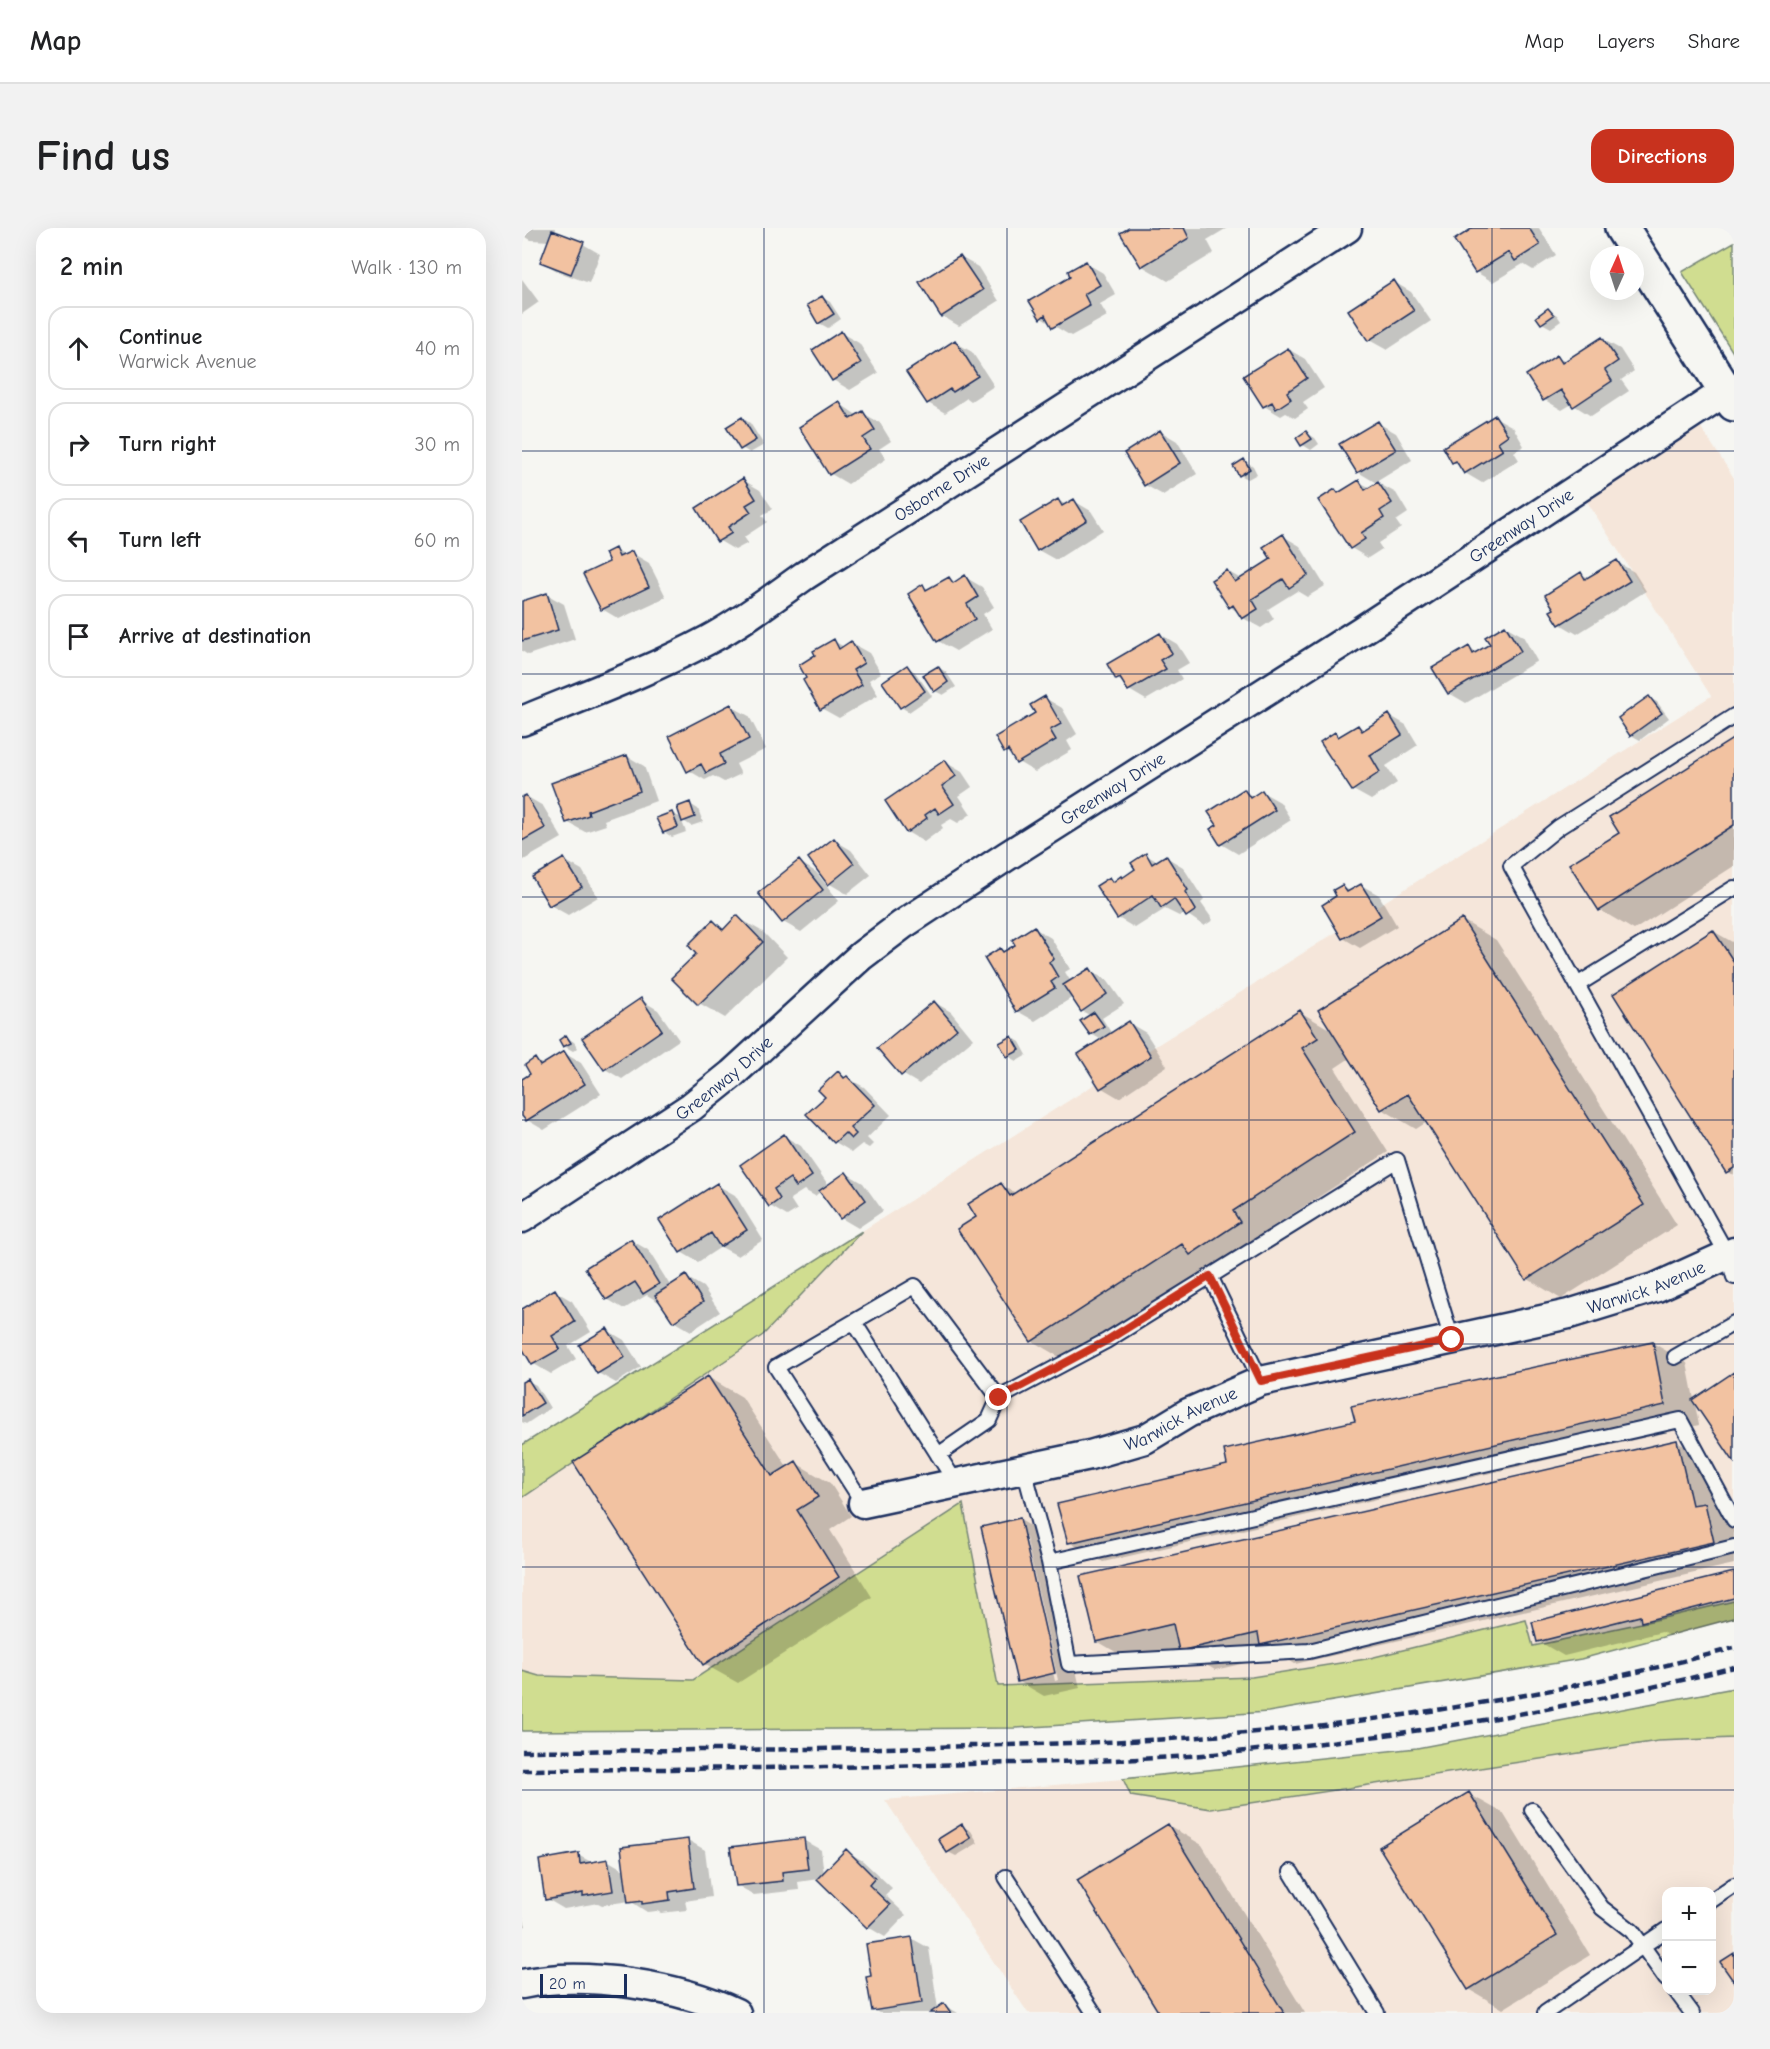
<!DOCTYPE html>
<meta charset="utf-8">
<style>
:root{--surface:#fff;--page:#f2f2f2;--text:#202124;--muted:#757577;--line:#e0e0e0;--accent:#c8321e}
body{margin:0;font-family:"Comic Neue",sans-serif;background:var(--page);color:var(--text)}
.controls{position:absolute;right:18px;bottom:18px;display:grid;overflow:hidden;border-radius:12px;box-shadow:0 6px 24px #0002}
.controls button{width:54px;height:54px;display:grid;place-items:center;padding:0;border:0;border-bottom:2px solid var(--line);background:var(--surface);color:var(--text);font:30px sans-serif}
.compass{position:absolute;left:1068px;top:18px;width:54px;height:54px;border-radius:50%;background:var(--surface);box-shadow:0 6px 24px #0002;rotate:3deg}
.scale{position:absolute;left:18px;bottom:15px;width:87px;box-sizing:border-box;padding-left:6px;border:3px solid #1b2f5e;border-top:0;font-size:16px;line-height:21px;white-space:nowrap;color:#1b2f5e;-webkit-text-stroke:4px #f6f6f2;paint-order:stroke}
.stop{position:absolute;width:18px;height:18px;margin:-14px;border:4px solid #c8321e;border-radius:50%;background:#fff}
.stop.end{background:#c8321e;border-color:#fff;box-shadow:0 2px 6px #0008}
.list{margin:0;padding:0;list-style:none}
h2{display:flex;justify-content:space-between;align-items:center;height:78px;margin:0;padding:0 24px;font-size:26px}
h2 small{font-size:20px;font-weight:400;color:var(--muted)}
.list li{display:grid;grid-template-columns:39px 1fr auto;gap:18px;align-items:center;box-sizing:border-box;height:84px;margin:0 12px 12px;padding:0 12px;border:2px solid var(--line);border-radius:18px}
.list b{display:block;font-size:22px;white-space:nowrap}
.list p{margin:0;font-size:20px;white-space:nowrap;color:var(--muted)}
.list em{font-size:20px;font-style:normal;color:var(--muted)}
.icon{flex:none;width:33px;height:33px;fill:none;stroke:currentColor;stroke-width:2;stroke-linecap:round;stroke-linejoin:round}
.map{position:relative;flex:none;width:1212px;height:1785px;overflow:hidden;border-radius:18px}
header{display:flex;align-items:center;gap:36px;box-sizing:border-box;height:84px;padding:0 30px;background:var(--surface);border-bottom:2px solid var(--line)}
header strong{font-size:28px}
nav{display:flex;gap:33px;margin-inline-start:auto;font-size:21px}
.intro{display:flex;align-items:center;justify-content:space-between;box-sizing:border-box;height:144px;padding:0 36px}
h1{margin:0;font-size:42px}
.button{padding:15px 27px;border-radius:18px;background:var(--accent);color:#fff;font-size:21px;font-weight:700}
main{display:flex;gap:36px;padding:0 36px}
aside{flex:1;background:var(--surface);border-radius:18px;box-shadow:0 6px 24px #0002}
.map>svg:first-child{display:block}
</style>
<header>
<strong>Map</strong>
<nav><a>Map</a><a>Layers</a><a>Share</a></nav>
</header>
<div class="intro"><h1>Find us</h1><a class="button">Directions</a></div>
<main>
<aside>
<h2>2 min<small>Walk · 130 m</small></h2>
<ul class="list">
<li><svg class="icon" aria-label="ahead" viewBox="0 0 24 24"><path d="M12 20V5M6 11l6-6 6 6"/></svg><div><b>Continue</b><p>Warwick Avenue</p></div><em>40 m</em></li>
<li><svg class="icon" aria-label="right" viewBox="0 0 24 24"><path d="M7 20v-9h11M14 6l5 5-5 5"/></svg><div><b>Turn right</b></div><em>30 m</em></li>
<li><svg class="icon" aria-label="left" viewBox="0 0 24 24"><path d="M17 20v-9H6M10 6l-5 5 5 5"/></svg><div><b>Turn left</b></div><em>60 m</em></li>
<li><svg class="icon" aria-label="arrive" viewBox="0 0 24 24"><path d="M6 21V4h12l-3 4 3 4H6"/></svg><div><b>Arrive at destination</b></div></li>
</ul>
</aside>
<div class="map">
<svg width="1212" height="1785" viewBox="0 0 1212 1785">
<rect width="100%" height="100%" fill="#f6f6f2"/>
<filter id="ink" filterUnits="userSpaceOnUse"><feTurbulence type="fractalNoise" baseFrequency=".0167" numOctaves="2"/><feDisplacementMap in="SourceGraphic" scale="12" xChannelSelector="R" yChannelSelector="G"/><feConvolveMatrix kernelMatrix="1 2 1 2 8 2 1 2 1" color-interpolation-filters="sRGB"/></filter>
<g filter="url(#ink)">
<path fill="#f5e6da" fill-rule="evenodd" d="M1178,198L1212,250V1373L1129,1393L1011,1418L1004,1392L844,1431L729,1449L476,1458L440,1276L170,1452L17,1448L0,1443V1270L241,1107L340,1003L1189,468L1064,272Z
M1212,1510V1785H506L363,1572L601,1551L609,1568L1136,1513ZM1144,1664H1190V1762H1144Z"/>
<path fill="#d0dd90" stroke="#768677" stroke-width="1.5" d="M1212,14V126L1160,44Z
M340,1003L241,1107L0,1270V1217Z
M441,1276L476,1458L730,1449L844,1431L1004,1392L1011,1418L1129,1393L1212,1373V1390L1059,1431L746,1484L494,1500L0,1503V1443L17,1448L171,1452Z
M1212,1460V1510L1136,1513L689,1581L609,1568L601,1551L895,1520Z"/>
<path fill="#0003" fill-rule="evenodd" d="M0,0H34L33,5L61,16L78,26L67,55L37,44L20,34L28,13L9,12L0,7Z
M610,0H705L685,12L692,25L646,53L620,38Z
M954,0H1017L1034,27L1011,42L1001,36L971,54L954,44Z
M438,29L456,39L477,73L437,98L420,88Z
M564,35L581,45L594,67L578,76L585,88L549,108L519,90Z
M0,51L17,74L0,86Z
M872,54L889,64L909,93L865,122L847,112Z
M300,69L308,74L319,91L306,100L297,95Z
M1026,82L1035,87L1039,93L1029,100L1020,95L1016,90Z
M319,105L337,115L356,145L328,162L311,152Z
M1080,111L1098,121L1112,143L1099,152L1107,163L1069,188L1050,176L1040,182L1023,172L1006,147L1035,129L1044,134Z
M433,114L450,124L472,158L449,173L445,170L423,185L406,175Z
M766,121L783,131L802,160L781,174L786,181L773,190L764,185L759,188L742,178Z
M317,175L336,188L341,185L358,195L369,213L357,221L364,231L326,256L309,246Z
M973,189L991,199L1002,218L992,224L997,232L960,255L943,245L939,239L931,234Z
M220,190L228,195L242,217L228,225L220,220Z
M856,195L874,205L890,232L854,254L874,265L886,285L874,293L879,300L856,315L860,321L846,330L829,320L813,263L818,266L837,254L849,260L856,256L836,244Z
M638,203L655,213L675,246L641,267L623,257L604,225Z
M785,205L793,210L797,216L789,222L781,217Z
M723,233L731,238L735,246L726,251L718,247Z
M221,252L238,262L251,281L240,287L245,294L222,309L226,315L213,322L196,312Z
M536,272L544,277L552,273L569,283L581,302L534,332L516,322Z
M761,308L778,318L803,358L785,369L775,363L746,381L752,391L739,400L721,390L718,385L708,379L705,343L719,351L751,332Z
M93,322L104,328L110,325L127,335L144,369L97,391L80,381Z
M1095,334L1112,344L1124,363L1055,406L1038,396L1034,381L1059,346L1067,350Z
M443,349L460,359L472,379L461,386L470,401L434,423L416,413L401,358L408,362L427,350L434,355Z
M24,366L42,376L53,411L6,427L0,423V374Z
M983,398L1001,408L1015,433L944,475L927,465L947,420L956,425L970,417Z
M638,406L655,416L667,435L655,442L660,451L624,472L607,462L602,455L595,451Z
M312,413L322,419L329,415L347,425L359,445L347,452L356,467L317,490L299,480Z
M385,439L393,444L410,468L387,484L379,479Z
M416,439L424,444L434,459L421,467L413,463Z
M523,470L540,480L555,506L545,513L550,522L513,544L496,534L492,529L484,524L515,486Z
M1127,470L1135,474L1147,490L1118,512L1109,507Z
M209,478L227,488L244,521L214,536L219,546L202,554L191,548L183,552L166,542Z
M867,487L884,497L896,517L864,538L875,555L849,572L831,562L800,514L813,506L819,509L836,498L843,502Z
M1212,512V638L1112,702L1078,682L1099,605Z
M105,528L122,538L134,573L82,592L84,597L63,604L45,594Z
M423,534L440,544L450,559L437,568L449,586L436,595L429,591L419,597L421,600L402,614L385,604Z
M722,563L732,569L740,564L758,574L769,592L716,626L699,616L697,597Z
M4,568L21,578L40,610L0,633V571Z
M168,576L176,581L181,594L169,598L159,591L164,604L150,609L142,604L150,585L161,591Z
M312,612L329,622L349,647L325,666L301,652L304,651Z
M624,627L636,634L644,629L661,639L682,672L679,675L691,692L682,698L663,685L657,688L643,681L613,700L596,690L588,650L594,654L615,642Z
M42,632L60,642L76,669L46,687L28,677Z
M277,634L294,644L317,673L279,704L261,694L238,665Z
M839,657L857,667L875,698L838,720L821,710L816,669L820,659L829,663Z
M215,689L241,704L265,729L203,790L177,775L176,726L191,694L203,701Z
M940,692L974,712L1155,997L1039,1071L1006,1051L905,894L894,901L860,881L828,830L813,840L866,924L744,1003L751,1014L702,1046L689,1038L544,1133L510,1113L456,989L479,957L494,965L778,784L811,803Z
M512,700L529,710L548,741L543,744L549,754L568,742L585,752L602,776L580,790L590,806L607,795L624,805L645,838L597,870L580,860V812L569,806L560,793L569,788L560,783L551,769L513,793L495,783L478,721L484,724L495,717Z
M1191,703L1212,715V947L1205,944Z
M119,772L136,782L157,812L100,851L83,841Z
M412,774L429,784L451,811L397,856L380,846Z
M44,809L52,814L56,820L51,823L42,818Z
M490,809L498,814L505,827L495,833L486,828Z
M42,825L59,835L79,866L22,902L5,892L0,885V852L10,846L13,832L22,837Z
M316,845L342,859L369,887L345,910L351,916L347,920L340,916L330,924L313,914L286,886L305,869Z
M262,908L279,918L307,958L324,945L341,955L361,983L336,1000L319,990L299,963L293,968L282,962L268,971L275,982L265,988L248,978Z
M195,957L213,967L241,1012L216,1028L199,1019L176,1034L159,1024Z
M109,1012L126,1022L149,1059L164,1049L181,1059L198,1084L169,1103L152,1093L140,1076L125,1067L102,1081L85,1071Z
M33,1063L50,1073L69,1104L46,1118L54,1131L29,1146L12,1136L0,1117V1083Z
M85,1102L102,1112L119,1139L94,1155L76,1145Z
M1131,1115L1165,1135L1177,1197L581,1334L547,1314L707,1238L835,1194Z
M186,1149L220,1169L266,1240L274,1235L308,1255L329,1288L308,1302L350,1369L216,1455L182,1436Z
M6,1153L14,1157L28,1180L4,1196L0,1194V1156Z
M1155,1214L1189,1233L1201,1287L1212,1293V1336L773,1436L758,1427L693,1442L658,1422L609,1433L575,1413Z
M498,1292L524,1307L558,1460L522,1468L496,1453ZM501,1309H504L536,1452L533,1453Z
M1212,1345V1391L1147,1408L1140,1404L1042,1428L1016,1413Z
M947,1566L981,1585L1068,1727L981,1781L947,1761Z
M646,1597L680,1617L783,1785H639Z
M440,1598L449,1603L456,1615L434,1628L426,1624Z
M166,1612L183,1622L189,1669L163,1673L165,1682L139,1685L135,1683L125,1684L108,1673L80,1677L76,1675L42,1681L25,1671L56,1627L71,1635L85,1632L104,1643Z
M281,1612L299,1622L302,1646L324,1623L341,1633L370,1660L363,1667L384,1687L363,1709L346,1699L296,1651L276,1654L277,1662L232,1667L215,1657Z
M0,1685L4,1698L0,1699Z
M389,1710L407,1720L416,1781L422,1777L436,1785H357L351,1782V1749Z"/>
<path fill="#f2c2a1" stroke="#1b2f5e" stroke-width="1.5" d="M607,0H662L667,10L619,39L598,5Z
M951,0H1007L1018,17L993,33L987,24L953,45L932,12Z
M30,2L62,14L49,46L18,34Z
M438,28L461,62L419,89L397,54Z
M564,33L578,57L562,66L568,78L530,100L523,87L518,91L507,73L548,49L546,43Z
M872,52L892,83L846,113L826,82Z
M300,68L312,86L296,96L285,77Z
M1026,80L1032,87L1019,96L1014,89Z
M319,103L339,135L310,153L290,122Z
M1080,109L1096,133L1083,142L1090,153L1051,179L1039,162L1021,173L1004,147L1035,127L1040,135Z
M433,112L456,148L431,164L428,161L405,176L384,144Z
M766,120L785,150L765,164L769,171L754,181L750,174L741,179L721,148Z
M317,173L328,191L341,183L353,202L341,210L348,221L307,247L277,199Z
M973,187L986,207L976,214L981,222L942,246L934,233L930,235L921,219Z
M220,189L234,212L218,222L204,199Z
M856,193L874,222L835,245L817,216Z
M638,202L658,235L622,258L602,225Z
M784,203L790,211L779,218L774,210Z
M722,231L728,241L717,248L711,238Z
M221,250L234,271L224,277L229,284L206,299L210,305L195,314L174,280Z
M837,252L843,262L856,254L870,275L858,283L862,290L839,305L843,311L828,321L796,272L813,261L816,265Z
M536,271L540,278L552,271L565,292L515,323L498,294Z
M761,306L786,347L767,360L761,351L730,371L736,381L720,391L711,377L707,380L689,352L705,342L713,354L749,331L741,319Z
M93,320L97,329L110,323L127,359L79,382L61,346L87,334L83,325Z
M1095,332L1108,353L1037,397L1028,383L1032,381L1023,367L1059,344L1063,351Z
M443,347L456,369L445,376L453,391L415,414L386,366L401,356L404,362L427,349L431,355Z
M25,365L36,402L0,413V373Z
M983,397L999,423L926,466L910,440L947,418L951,426L968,416L963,409Z
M638,405L650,425L638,432L644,441L606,463L598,450L594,452L585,436Z
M312,411L317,421L329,413L342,435L331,442L340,457L298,482L281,452L284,450L277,437L293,427L291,423Z
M385,437L403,463L378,480L360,454Z
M416,438L426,454L412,464L401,447Z
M523,468L539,496L528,502L534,512L494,536L486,522L482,525L473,509L513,485L508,477Z
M1127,468L1140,485L1108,508L1096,490Z
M209,476L227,511L198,526L202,536L184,545L179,536L165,544L147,508Z
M867,486L880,507L848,527L858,544L830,563L798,514L813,504L816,509L836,497L840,503Z
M1212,510V597L1077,683L1047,636L1097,605L1087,589Z
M105,527L118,563L66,583L67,587L44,595L29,555Z
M423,532L434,548L420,558L432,576L417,586L413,580L403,587L405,590L384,605L363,573Z
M722,561L728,570L740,562L753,582L698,617L688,601L695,597L686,584Z
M4,567L23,600L0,613V569Z
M168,574L173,589L160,594L155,579Z
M150,584L156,599L141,605L134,590Z
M312,610L332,636L306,657L286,630Z
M624,625L630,636L644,627L666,662L663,664L674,682L664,689L652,671L639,680L631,667L595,691L574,658L588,649L591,654L599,648L600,650L613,641L609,635Z
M42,630L60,659L27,678L10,649Z
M277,632L301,662L260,695L236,665Z
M839,656L859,688L820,711L800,677L814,668L811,662L820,657L825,664Z
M215,687L241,714L176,777L149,750L174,726L166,717L191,692L201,702Z
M940,691L1122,977L1004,1052L886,866L859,882L796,782Z
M512,698L532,731L527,734L536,749L529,754L533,760L494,784L462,730L478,720L481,724L493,717L490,712Z
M1191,702L1212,734V940L1204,945L1091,766Z
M568,740L585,766L559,784L541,757Z
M119,770L140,802L82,842L60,810Z
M412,773L435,801L379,848L355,820Z
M778,782L796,810L780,820L833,904L711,983L718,994L668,1027L660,1016L509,1114L435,1001L454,989L446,976L479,955L488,968Z
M572,784L582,798L568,807L558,793Z
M607,793L629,828L578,861L556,826Z
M44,807L49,815L41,819L37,812Z
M490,808L498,822L485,829L477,815Z
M42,823L63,856L4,893L0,888V851L8,846L3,837L13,830L18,838Z
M316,843L322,850L325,848L353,877L328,900L334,906L329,911L323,905L312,915L284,886L303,869L296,862Z
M262,906L290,948L274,959L268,950L252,961L258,971L247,979L218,937Z
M324,944L344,972L318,991L297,963Z
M195,955L225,1002L198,1019L189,1005L158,1025L137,992Z
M109,1011L137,1056L121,1066L113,1054L84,1072L63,1040Z
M164,1047L181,1074L151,1094L133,1067Z
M33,1061L53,1094L30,1108L38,1121L10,1137L0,1120V1081Z
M85,1100L103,1129L75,1146L57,1117Z
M1131,1114L1143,1177L546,1315L535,1276L705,1237L702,1222L833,1193L829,1178Z
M1212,1144V1234L1170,1172Z
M186,1148L250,1248L274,1233L296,1269L275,1282L317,1349L181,1437L51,1234Z
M6,1151L21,1175L0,1188V1154Z
M1155,1212L1170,1277L1183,1275L1192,1314L738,1417L736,1405L657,1423L651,1396L574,1414L558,1348Z
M498,1290L533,1445L495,1454L459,1299Z
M1212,1344V1370L1119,1394L1118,1388L1015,1414L1010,1394Z
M947,1564L1035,1707L946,1762L857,1619Z
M440,1596L449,1610L425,1625L416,1611Z
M646,1596L762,1785H637L555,1652Z
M282,1610L286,1641L260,1644L261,1653L214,1658L208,1619Z
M166,1611L172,1660L147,1664L148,1672L120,1676V1673L106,1675L99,1619Z
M324,1621L353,1650L347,1657L368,1677L345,1700L295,1651Z
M57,1625L58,1636L86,1631L91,1663L61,1668V1665L23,1672L17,1632Z
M390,1709L400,1775L350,1783L344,1749L349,1748L344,1716Z
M1212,1725V1754L1198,1734Z
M422,1775L429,1785H408Z"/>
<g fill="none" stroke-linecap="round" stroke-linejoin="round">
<defs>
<path id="service" d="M1212,488L1037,599L989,638L1206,1028L1212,1049
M1055,757L1212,660
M688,1048L739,1153
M332,1094L434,1255
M1153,1129L1212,1095
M416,1227L467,1192L477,1170
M502,1241L527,1334L547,1436L787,1423L1212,1319
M341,1275L254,1139L393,1058L477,1170L584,1113L875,932L930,1112
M527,1334L1158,1192L1212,1292
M1010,1582L1080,1680L1110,1703L1144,1751
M769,1644L855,1785
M484,1649L572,1785
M1190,1672L1212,1657
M1153,1762L1170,1785
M1023,1785L1144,1702"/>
<g id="minor">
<path id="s1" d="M0,493C63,467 126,444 186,412C220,394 251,370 282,348L825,0"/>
<path id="s2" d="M0,990L169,879L210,846L339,728L380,697L485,628L839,403L1204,163"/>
<path id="s3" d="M341,1275L568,1227L623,1211L666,1185L739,1153L1047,1086L1135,1059L1212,1024"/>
<path d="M0,1756C62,1742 157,1758 214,1785"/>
</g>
<path id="secondary" d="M1100,0L1212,176"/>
</defs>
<use href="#service" stroke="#1b2f5e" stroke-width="18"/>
<use href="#minor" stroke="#1b2f5e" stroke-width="33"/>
<use href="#secondary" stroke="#1b2f5e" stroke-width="38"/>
<use href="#service" stroke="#f6f6f2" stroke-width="14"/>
<use href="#minor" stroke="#f6f6f2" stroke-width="28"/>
<use href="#secondary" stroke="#f6f6f2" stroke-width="33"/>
<path stroke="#1b2f5e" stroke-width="4.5" stroke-dasharray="9 4.5" stroke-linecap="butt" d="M0,1523C172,1522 343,1522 515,1516C585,1514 654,1512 723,1505C886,1491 1055,1462 1212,1420
M0,1542C149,1541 298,1540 447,1536C529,1534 611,1533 692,1526C865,1511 1044,1483 1212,1439"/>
</g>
</g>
<g fill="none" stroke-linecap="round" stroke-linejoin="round" filter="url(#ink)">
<path stroke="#c8321e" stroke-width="8" d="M477,1170L584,1113L688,1048L739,1153L930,1112"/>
</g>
<path fill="none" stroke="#1b2f5e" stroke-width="1.5" stroke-opacity="0.55" d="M242,0V1785M485,0V1785M727,0V1785M970,0V1785M0,223H1212M0,446H1212M0,669H1212M0,892H1212M0,1116H1212M0,1339H1212M0,1562H1212"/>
<g text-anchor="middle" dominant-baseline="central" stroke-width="6" stroke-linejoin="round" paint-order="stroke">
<g font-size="18" fill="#1b2f5e" stroke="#f6f6f2">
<text stroke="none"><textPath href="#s1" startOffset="482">Osborne Drive</textPath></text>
<text stroke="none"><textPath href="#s2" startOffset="1218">Greenway Drive</textPath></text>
<text stroke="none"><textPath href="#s2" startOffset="732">Greenway Drive</textPath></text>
<text stroke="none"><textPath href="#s2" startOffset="246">Greenway Drive</textPath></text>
<text stroke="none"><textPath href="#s3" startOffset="816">Warwick Avenue</textPath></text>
<text stroke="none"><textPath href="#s3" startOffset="330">Warwick Avenue</textPath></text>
</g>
</g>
</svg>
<div class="controls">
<button>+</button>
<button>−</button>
</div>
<svg class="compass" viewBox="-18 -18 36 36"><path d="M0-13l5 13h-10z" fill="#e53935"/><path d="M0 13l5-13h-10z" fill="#757577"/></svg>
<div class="scale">20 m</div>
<div class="stop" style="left:930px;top:1112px"></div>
<div class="stop end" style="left:477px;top:1170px"></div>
</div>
</main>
